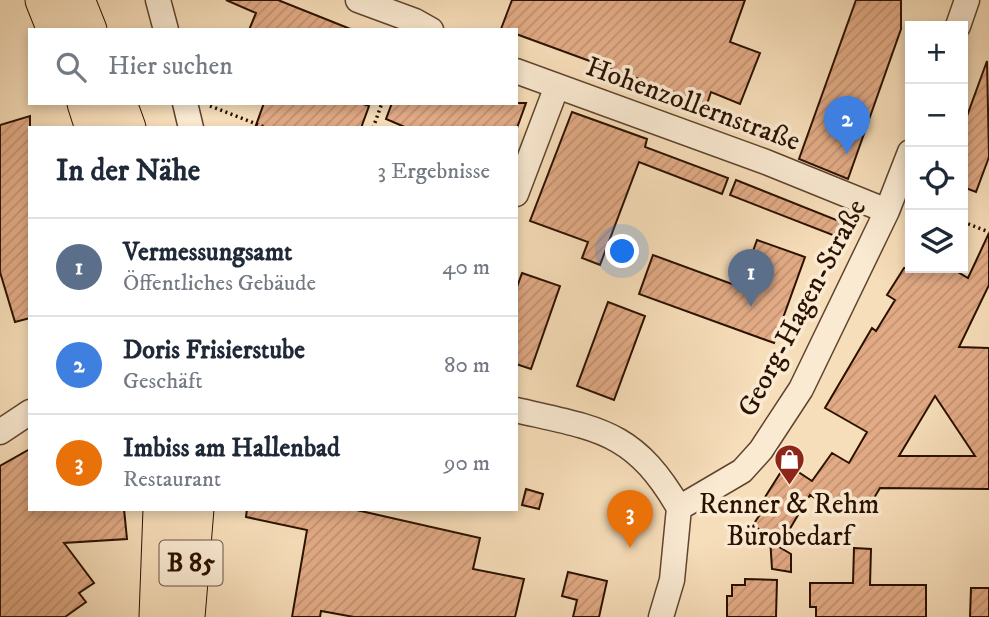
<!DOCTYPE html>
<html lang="de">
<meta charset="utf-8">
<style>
:root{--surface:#fff;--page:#f2f2f3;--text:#1f2937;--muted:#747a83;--line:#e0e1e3;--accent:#0b8043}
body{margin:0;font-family:"IM FELL DW Pica",serif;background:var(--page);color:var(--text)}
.controls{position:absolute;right:21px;top:21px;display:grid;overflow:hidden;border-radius:0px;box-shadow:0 4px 10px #0003}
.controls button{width:63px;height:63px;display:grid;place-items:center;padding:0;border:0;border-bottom:2px solid var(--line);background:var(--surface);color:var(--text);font:35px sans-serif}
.you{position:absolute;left:623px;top:252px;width:24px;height:24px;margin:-18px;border:5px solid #fff;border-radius:50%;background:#1a73e8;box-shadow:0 0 0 10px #1a73e833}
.badge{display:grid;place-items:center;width:46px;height:46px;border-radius:50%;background:var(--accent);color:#fff;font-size:23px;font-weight:700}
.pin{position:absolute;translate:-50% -58px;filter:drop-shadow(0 2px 4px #0008)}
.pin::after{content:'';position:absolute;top:37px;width:24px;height:21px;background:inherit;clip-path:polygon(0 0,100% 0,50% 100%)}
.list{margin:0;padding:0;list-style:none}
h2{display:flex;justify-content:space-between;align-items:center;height:91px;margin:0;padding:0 28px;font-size:30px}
h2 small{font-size:23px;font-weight:400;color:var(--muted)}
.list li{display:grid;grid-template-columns:46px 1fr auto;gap:21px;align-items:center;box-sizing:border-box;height:98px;padding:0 28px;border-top:2px solid var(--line)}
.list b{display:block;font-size:26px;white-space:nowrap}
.list p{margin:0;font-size:23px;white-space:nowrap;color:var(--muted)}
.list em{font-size:23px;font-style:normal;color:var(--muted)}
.icon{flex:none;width:38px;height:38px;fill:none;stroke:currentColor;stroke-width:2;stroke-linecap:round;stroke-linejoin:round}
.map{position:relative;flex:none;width:989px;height:617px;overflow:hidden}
.search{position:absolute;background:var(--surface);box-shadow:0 4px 10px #0003;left:28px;top:28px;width:490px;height:77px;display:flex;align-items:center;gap:18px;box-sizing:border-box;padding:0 24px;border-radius:0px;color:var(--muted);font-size:26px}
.panel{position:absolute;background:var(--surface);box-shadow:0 4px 10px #0003;left:28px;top:126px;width:490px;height:385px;border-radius:0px}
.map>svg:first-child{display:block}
</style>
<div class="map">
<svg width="989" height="617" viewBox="0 0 989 617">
<defs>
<pattern id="building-hatch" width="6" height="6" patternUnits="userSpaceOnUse" patternTransform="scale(1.75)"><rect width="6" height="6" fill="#e2ab86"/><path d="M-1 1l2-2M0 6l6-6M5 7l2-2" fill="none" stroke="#c29272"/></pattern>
</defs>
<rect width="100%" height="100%" fill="#f7deba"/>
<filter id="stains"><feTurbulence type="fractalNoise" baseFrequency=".00286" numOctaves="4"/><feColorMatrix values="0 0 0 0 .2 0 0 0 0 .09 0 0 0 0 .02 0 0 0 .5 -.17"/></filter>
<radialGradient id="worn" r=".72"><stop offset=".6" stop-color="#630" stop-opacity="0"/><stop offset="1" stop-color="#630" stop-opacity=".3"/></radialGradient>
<path fill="url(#building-hatch)" stroke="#2b1100" stroke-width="2" fill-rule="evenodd" d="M226,0H278L353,30H249L256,13Z
M512,0H745L730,42L760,53L740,104L711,92L707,104L516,34V30L501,29Z
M856,0H901V29L848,179L799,159Z
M987,61L989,157L976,192L963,187V127Z
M264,103H360L369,106L361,128H255Z
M392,103H526L517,128H407L386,119Z
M572,112L647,139L645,147L728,178L722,194L639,162L600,265L582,258L588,242L530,221Z
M30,116V318L15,322L0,272V125Z
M736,180L849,225L843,239L730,195Z
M989,233V285L959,347L989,348V489L880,488L868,508L829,507L810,495L779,547L791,554V572L772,569L770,537L753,525L765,507L760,505L786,464L812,481L832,453L849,463L867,432L825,408L872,328L876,331L895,300L887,295L904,268H951L968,278ZM935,396L975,456H899Z
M757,240L805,257L774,343L639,294L653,255L740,287Z
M522,273L560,286L531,369L516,364V290Z
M608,302L645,316L614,400L577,386Z
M30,449V509H124L127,539L64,543L94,583L79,593L86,602L65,617H0V466Z
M526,489L543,494L539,509L522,505Z
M247,509H352L480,538L473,569L524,579L515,617H354L321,611L320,617H292L307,530L246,517Z
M854,548L871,549L870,585H926V617H816V607H810V583H853Z
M568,572L607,581L599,617H573L577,600L562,596Z
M745,579L777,580L776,617H727V596H732V585H745Z
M971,588H989V617H970Z"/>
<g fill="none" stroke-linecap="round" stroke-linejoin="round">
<defs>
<path id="minor" d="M158,0L166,30
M358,0L415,21L431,30
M958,26L967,0
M516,71L766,162L887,211
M185,103L191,128
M516,194L557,86
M516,410C598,429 634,430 679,508
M0,432L30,412
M679,508L742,471L761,450L801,389L887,211L910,152
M661,617L672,580L679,508"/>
<path id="primary" d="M44,0L56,30
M76,0L88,30
M86,103L94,128
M118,103L127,128
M158,617L162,509
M186,617L195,509"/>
</defs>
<use href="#minor" stroke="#5e442e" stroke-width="27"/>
<use href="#primary" stroke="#2b1100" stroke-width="39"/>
<path stroke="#2b1100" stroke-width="3.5" stroke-dasharray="2 3.5" stroke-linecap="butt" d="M210,106L267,128
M373,128L382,103
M963,222L989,232"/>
<use href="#minor" stroke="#faead2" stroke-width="24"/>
<use href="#primary" stroke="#f7deba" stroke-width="37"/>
</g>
<defs>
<symbol id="shop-pin" viewBox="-11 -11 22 30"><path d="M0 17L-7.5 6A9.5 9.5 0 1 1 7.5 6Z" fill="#8f2418" stroke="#faead2"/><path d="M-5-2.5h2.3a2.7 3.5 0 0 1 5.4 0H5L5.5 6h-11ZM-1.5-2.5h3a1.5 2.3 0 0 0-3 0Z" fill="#fff"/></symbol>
</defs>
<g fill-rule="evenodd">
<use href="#shop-pin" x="772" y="442" width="35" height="47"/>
</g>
<g text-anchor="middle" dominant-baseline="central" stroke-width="7" stroke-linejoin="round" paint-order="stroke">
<rect fill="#faead2" stroke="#69523f" stroke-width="2" x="159.5" y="540.5" width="63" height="45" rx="5"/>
<g font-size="26" font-weight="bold" fill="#2b1100">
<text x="191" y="563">B 85</text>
</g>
<g font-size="28" fill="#2b1100" stroke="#faead2">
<text transform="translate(693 104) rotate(20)">Hohenzollernstraße</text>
<text transform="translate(802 308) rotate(-62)">Georg-Hagen-Straße</text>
</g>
<g font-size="28" fill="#2b1100" stroke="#faead2">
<text x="789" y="504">Renner &amp; Rehm<tspan x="789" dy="32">Bürobedarf</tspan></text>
</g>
</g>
<rect width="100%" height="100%" filter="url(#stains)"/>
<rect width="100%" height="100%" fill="url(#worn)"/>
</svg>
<div class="controls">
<button>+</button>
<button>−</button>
<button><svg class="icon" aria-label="locate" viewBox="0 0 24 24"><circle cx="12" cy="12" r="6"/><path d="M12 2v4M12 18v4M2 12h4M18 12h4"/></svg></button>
<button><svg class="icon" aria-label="layers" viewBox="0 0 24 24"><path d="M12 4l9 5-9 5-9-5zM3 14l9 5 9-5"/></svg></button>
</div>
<div class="you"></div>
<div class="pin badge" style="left:751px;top:307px;background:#5c6f8a">1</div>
<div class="pin badge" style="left:847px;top:154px;background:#3f7fe0">2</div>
<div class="pin badge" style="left:630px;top:548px;background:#e8710a">3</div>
<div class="search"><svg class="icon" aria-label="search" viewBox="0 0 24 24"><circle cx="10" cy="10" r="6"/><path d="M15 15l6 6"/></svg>Hier suchen</div>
<section class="panel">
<h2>In der Nähe<small>3 Ergebnisse</small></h2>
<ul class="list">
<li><span class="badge" style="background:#5c6f8a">1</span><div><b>Vermessungsamt</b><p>Öffentliches Gebäude</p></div><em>40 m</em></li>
<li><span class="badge" style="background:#3f7fe0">2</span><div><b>Doris Frisierstube</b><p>Geschäft</p></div><em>80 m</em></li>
<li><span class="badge" style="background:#e8710a">3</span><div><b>Imbiss am Hallenbad</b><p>Restaurant</p></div><em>90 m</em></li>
</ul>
</section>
</div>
